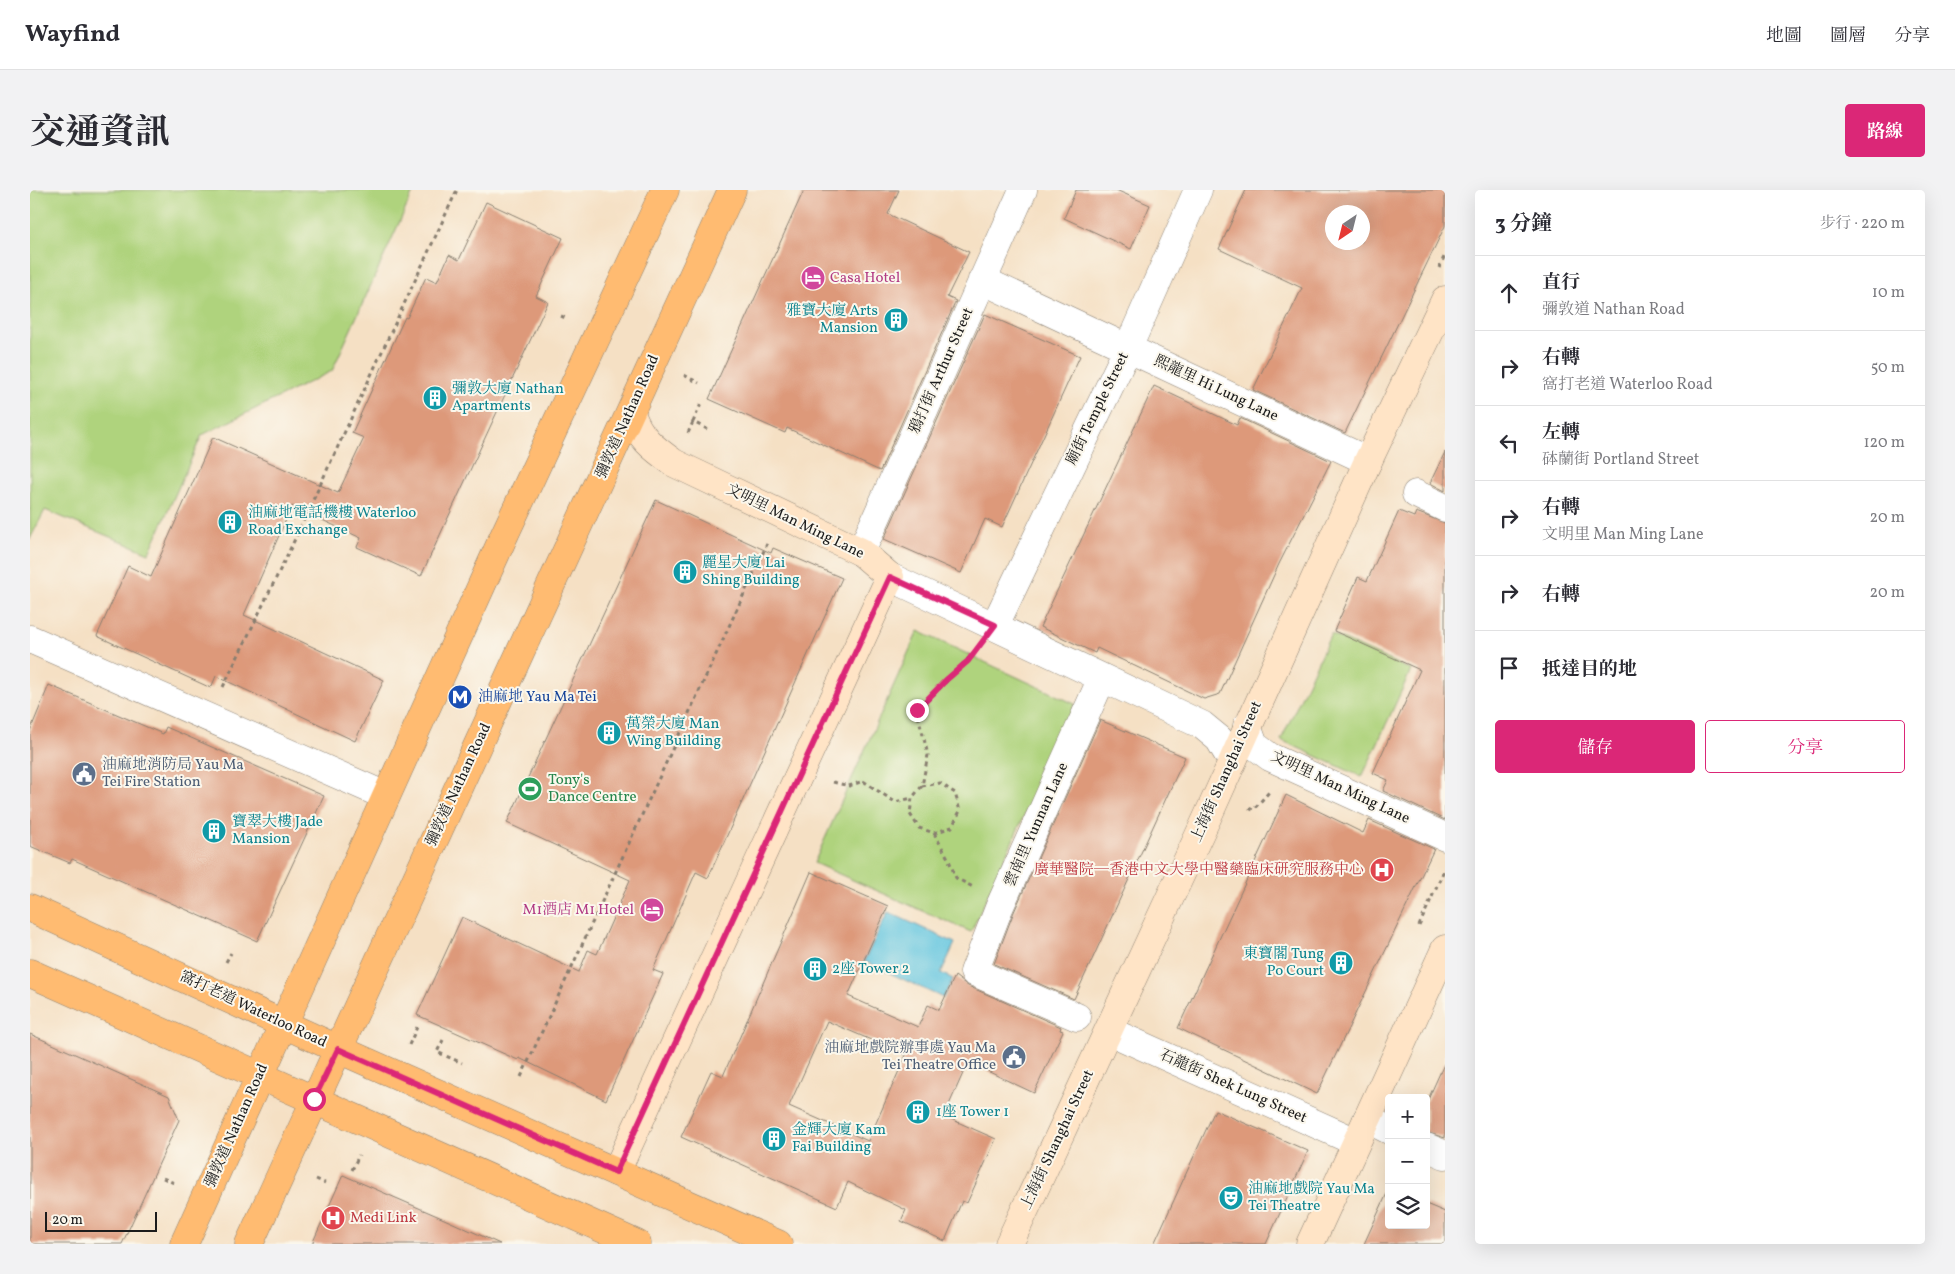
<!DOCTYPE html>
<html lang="zh-TW">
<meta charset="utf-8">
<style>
:root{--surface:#fff;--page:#f2f2f3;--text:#2b2b33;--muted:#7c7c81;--line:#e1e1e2;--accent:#db2777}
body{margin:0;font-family:Vollkorn,"Noto Serif TC",serif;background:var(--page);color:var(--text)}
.controls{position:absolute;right:15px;bottom:15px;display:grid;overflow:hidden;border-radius:5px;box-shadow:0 5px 20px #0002}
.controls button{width:45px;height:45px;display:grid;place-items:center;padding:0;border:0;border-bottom:1px solid var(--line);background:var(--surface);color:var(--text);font:25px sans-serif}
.compass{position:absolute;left:1295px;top:15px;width:45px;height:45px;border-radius:50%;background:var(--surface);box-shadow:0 5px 20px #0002;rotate:215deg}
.scale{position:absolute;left:15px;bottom:12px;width:112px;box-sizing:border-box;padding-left:5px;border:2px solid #1c1c1c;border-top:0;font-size:14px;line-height:18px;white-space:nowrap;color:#1c1c1c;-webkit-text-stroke:4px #fbf7ec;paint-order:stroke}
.stop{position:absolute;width:15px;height:15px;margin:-11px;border:4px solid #db2777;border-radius:50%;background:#fff}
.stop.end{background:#db2777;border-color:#fff;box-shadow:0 1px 5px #0008}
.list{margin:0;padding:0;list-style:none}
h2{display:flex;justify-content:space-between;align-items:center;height:65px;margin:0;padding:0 20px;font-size:21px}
h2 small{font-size:16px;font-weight:400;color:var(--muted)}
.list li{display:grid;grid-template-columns:32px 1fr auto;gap:15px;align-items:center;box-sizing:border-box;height:75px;padding:0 20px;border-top:1px solid var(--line)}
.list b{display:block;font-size:19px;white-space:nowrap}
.list p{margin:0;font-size:16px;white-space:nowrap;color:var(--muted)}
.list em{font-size:16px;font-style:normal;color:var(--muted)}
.actions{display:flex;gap:10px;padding:15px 20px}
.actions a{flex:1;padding:11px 0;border:1px solid var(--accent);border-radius:5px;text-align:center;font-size:18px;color:var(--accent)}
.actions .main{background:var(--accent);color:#fff}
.icon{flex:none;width:28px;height:28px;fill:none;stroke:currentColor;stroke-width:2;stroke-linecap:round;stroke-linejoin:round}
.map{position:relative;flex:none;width:1415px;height:1054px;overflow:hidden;border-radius:5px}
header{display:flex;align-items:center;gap:30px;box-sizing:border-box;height:70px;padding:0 25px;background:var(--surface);border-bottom:1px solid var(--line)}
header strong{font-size:24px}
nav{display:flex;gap:28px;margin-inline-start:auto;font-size:18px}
.intro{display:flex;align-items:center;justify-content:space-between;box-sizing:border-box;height:120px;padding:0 30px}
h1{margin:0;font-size:35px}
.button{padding:12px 22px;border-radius:5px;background:var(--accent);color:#fff;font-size:18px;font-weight:700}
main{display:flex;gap:30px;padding:0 30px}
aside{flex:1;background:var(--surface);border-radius:5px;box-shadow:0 5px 20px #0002}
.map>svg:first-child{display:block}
</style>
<header>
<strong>Wayfind</strong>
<nav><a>地圖</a><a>圖層</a><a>分享</a></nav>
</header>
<div class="intro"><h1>交通資訊</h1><a class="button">路線</a></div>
<main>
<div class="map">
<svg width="1415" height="1054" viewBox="0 0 1415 1054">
<rect width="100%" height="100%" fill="#fbf7ec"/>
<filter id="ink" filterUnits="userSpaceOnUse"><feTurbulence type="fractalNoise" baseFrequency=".02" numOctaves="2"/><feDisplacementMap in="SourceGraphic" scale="10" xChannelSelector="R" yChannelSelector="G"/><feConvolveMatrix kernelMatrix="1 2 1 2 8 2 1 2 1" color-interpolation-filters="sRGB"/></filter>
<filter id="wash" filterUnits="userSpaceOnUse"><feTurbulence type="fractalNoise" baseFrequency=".0096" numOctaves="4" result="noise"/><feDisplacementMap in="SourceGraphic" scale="20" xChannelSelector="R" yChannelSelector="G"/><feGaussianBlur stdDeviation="1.12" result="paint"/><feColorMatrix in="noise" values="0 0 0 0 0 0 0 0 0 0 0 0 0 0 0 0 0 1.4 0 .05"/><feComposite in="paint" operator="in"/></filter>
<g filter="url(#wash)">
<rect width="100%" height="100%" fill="#f5e0c4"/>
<path fill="#afd37d" stroke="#66784c" d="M0,0H384L302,181L172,245L119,363L15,320L0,349Z
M888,441L1045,514L941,742L784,673Z
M1301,444L1381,480L1332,587L1251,550Z"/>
<path fill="#61c5df" stroke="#3e707e" d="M858,722L925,753L911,783L923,789L913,808L834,771Z"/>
<g id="blocks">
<path fill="#dd997a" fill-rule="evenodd" d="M774,0H869L858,24L939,62L917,107L926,111L850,281L757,238L755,243L679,209Z
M1046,0H1086L1120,15L1101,59L1034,28Z
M1216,0H1415V36L1315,243L1223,200L1272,98L1189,59ZM1302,22H1332V52H1302Z
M456,12L533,48L506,106L518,112L391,386L327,357L331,348L262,316L214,425L354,490L325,551L186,486L181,498L67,446L98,376L121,387L183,247L308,303L334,248L322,243L375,127L377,128L396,87L407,92L419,65L429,70Z
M955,124L1050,166L972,337L955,329L931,383L854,349Z
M1124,196L1207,235L1210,228L1301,271L1249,374L1190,504L1174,509L1067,458L1065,463L1010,437Z
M1415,262V301L1400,293Z
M626,310L741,363L743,358L812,388L678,688L666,682L623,780L633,784L576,910L489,868L488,870L387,825L432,727L549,782L558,760L567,764L600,690L477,633Z
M1369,321L1384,327L1386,322L1415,333V630L1353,601L1358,590L1343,583L1390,480L1304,441L1328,387L1337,391Z
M19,495L133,544L136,537L294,606L227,751L42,669L40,673L0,656V541Z
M1070,530L1155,567L1044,809L964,774L983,724Z
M1256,605L1333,643L1339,630L1404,659L1287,904L1148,838Z
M781,682L858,716L818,806L888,837L898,815L909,820L925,786L938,796L1031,837L1030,840L1033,841L1004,903L938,872L914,926L966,949L937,1013L932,1011L915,1051L871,1031L876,1020L818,992L807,1017L651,947L681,881L693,886ZM797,831L876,865L838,951L759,916Z
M0,844L139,906L149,930L92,1054H0Z
M1415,872V948L1396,942V914Z
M1185,920L1278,961L1236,1054H1124Z
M313,985L421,1032L470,1054H282Z
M1359,999V1035H1396V1014L1415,1022V1054H1334Z"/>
</g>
</g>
<g filter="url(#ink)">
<use href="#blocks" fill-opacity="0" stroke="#887e70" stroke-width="1"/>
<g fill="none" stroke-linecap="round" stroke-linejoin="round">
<defs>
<path id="street" d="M952,90L1338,271
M1386,304L1415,318
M831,362L993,0
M860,387L1172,535L1189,549L1202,571
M965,435L1098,158L1168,0
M0,449L356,606
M1217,536L1224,555L1240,567L1415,647
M1047,827L944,782L969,718L1072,488
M1079,841L1326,952
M1337,929L1359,940
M1396,957L1415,965"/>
<path id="secondary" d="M586,982L860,387L831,362L644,273C623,258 608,247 601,222
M979,1054L1177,628L1338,271L1415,110
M1280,1054L1415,759"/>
<path id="primary" d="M0,718L308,859L748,1054
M0,783L607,1054
M154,1054L473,348L635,0
M219,1054L702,0"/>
</defs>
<use href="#street" stroke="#887e70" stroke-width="29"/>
<use href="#secondary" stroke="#887e70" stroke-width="29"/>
<use href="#primary" stroke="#887e70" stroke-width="29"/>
<path stroke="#887e70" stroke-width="3" stroke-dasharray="4 4" stroke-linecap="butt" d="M1409,78L1415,65
M531,126L538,129
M654,185L669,193
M671,214L663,232L677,239
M658,243L663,232
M193,497L265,349L427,0
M803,592L819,596L833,591L865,612L882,608
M892,596L910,593L925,603L930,621L922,637L904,643L889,638L880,624L882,608L892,596L898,565L887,521L943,464
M1219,618L1223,620L1239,602
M904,643L918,668L926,688L943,697
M1389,736L1414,680
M196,772L201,763
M413,850L407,862L432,873
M379,855L387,837
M491,887L737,354
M322,980L329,965
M133,988L144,993
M286,989L295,993"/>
<use href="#street" stroke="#fff" stroke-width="28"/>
<use href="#secondary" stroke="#ffe4c6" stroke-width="28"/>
<use href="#primary" stroke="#ffbb71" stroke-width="28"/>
</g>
</g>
<g fill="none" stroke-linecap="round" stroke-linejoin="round" filter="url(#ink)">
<path stroke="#db2777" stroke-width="6" d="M284,909L308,859L586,982L860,387L965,435L938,471L916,490L887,520"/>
</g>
<defs>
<symbol id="hotel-disc" viewBox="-11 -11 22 22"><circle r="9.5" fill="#d1479c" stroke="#fbf7ec"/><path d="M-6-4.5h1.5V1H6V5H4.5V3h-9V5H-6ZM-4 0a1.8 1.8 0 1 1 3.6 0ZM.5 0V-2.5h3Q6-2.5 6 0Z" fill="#fff"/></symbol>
<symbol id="building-disc" viewBox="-11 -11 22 22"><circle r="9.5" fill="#0f9aa8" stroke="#fbf7ec"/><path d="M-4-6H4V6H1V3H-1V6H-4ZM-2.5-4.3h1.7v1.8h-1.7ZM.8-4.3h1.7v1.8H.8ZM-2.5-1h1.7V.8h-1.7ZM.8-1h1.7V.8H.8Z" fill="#fff"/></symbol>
<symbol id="metro-disc" viewBox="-11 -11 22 22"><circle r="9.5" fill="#1a4fb4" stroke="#fbf7ec"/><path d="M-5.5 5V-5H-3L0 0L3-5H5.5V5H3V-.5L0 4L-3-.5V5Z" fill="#fff"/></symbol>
<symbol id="civic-disc" viewBox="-11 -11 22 22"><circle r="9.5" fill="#5c6f8a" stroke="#fbf7ec"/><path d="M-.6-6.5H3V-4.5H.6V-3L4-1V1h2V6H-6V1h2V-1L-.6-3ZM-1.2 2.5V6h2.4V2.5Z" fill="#fff"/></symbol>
<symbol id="stadium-disc" viewBox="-11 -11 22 22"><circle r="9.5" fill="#2e9e5b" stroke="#fbf7ec"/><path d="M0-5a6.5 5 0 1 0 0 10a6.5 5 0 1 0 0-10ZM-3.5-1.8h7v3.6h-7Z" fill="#fff"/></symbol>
<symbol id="hospital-disc" viewBox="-11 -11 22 22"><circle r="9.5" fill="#e0444e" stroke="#fbf7ec"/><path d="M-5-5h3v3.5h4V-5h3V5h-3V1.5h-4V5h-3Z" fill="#fff"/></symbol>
<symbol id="theatre-disc" viewBox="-11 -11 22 22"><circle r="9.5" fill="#0f9aa8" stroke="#fbf7ec"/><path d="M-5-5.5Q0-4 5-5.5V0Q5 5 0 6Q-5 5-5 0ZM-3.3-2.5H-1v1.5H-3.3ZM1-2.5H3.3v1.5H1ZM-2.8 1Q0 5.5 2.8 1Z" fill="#fff"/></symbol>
</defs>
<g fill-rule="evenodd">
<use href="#hotel-disc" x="769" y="74" width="28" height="28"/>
<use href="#building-disc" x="852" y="116" width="28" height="28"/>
<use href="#building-disc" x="391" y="194" width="28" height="28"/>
<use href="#building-disc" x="186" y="318" width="28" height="28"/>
<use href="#building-disc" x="641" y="368" width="28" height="28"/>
<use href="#metro-disc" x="416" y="493" width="28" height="28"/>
<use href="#building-disc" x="565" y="529" width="28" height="28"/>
<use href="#civic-disc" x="40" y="570" width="28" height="28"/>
<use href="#stadium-disc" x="486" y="585" width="28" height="28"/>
<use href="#building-disc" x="170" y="627" width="28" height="28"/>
<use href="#hospital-disc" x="1338" y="666" width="28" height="28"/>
<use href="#hotel-disc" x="608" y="706" width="28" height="28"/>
<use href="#building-disc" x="1297" y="759" width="28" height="28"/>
<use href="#building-disc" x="771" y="765" width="28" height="28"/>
<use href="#civic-disc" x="970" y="853" width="28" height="28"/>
<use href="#building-disc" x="874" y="908" width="28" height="28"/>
<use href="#building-disc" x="730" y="935" width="28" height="28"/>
<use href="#theatre-disc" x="1187" y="994" width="28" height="28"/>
<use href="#hospital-disc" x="289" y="1014" width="28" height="28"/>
</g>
<g text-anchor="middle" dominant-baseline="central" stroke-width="4" stroke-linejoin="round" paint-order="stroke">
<g font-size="15" fill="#b23c85" stroke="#fbf7ec" text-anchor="start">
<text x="800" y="88">Casa Hotel</text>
<text x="604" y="720" text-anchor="end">M1酒店 M1 Hotel</text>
</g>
<g font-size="15" fill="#0d838f" stroke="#fbf7ec" text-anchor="start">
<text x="848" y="121" text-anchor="end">雅寶大廈 Arts<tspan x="848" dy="17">Mansion</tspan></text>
<text x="422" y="199">彌敦大廈 Nathan<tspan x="422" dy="17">Apartments</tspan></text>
<text x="218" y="323">油麻地電話機樓 Waterloo<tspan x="218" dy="17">Road Exchange</tspan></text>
<text x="672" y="373">麗星大廈 Lai<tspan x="672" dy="17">Shing Building</tspan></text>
<text x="596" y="534">萬榮大廈 Man<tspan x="596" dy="17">Wing Building</tspan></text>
<text x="202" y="632">寶翠大樓 Jade<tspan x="202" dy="17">Mansion</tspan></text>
<text x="1294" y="764" text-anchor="end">東寶閣 Tung<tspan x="1294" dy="17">Po Court</tspan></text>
<text x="802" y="779">2座 Tower 2</text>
<text x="906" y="922">1座 Tower 1</text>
<text x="762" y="940">金輝大廈 Kam<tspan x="762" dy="17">Fai Building</tspan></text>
<text x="1218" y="999">油麻地戲院 Yau Ma<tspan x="1218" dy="17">Tei Theatre</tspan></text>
</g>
<g font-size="15" fill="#1c1c1c" stroke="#fbf7ec">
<text transform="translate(912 181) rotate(-66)">鴉打街 Arthur Street</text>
<text transform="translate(1186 199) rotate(25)">熙龍里 Hi Lung Lane</text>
<text transform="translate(1068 219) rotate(-64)">廟街 Temple Street</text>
<text transform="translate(598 227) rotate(-66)">彌敦道 Nathan Road</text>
<text transform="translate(765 332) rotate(26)">文明里 Man Ming Lane</text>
<text transform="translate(1197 582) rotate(-66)">上海街 Shanghai Street</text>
<text transform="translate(429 595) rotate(-65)">彌敦道 Nathan Road</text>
<text transform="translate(1310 598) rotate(25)">文明里 Man Ming Lane</text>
<text transform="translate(1007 635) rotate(-66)">雲南里 Yunnan Lane</text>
<text transform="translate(223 820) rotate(25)">窩打老道 Waterloo Road</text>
<text transform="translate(1203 897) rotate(24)">石龍街 Shek Lung Street</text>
<text transform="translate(207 936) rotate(-66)">彌敦道 Nathan Road</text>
<text transform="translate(1028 950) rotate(-65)">上海街 Shanghai Street</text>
</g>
<g font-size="15" fill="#164399" stroke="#fbf7ec" text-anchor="start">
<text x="448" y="507">油麻地 Yau Ma Tei</text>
</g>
<g font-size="15" fill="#4e5e75" stroke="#fbf7ec" text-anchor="start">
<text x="72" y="575">油麻地消防局 Yau Ma<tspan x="72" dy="17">Tei Fire Station</tspan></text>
<text x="966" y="858" text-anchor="end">油麻地戲院辦事處 Yau Ma<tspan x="966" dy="17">Tei Theatre Office</tspan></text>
</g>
<g font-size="15" fill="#27864d" stroke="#fbf7ec" text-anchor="start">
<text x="518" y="590">Tony's<tspan x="518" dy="17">Dance Centre</tspan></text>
</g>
<g font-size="15" fill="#be3a42" stroke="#fbf7ec" text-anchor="end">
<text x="1334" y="680">廣華醫院─香港中文大學中醫藥臨床研究服務中心</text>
<text x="320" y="1028" text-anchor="start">Medi Link</text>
</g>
</g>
</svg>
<div class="controls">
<button>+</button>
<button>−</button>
<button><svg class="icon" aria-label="layers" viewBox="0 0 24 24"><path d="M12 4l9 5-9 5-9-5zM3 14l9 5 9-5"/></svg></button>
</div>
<svg class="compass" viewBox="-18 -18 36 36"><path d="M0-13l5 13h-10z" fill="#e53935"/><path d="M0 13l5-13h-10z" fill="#7c7c81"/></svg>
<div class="scale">20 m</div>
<div class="stop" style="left:284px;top:909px"></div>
<div class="stop end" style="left:887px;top:520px"></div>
</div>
<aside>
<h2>3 分鐘<small>步行 · 220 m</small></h2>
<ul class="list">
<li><svg class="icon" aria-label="ahead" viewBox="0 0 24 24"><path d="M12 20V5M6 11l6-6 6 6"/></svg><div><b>直行</b><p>彌敦道 Nathan Road</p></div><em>10 m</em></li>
<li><svg class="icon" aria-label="right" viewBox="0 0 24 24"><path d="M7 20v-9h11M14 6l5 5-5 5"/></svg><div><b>右轉</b><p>窩打老道 Waterloo Road</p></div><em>50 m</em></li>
<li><svg class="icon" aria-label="left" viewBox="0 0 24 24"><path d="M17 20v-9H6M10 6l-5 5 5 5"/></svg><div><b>左轉</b><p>砵蘭街 Portland Street</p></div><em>120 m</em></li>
<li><svg class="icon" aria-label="right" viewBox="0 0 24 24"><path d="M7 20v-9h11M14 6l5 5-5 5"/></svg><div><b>右轉</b><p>文明里 Man Ming Lane</p></div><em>20 m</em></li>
<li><svg class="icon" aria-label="right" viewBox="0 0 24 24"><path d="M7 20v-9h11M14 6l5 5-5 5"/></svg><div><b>右轉</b></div><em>20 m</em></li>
<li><svg class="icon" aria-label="arrive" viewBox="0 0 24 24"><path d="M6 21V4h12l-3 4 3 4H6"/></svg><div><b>抵達目的地</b></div></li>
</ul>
<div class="actions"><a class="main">儲存</a><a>分享</a></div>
</aside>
</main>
